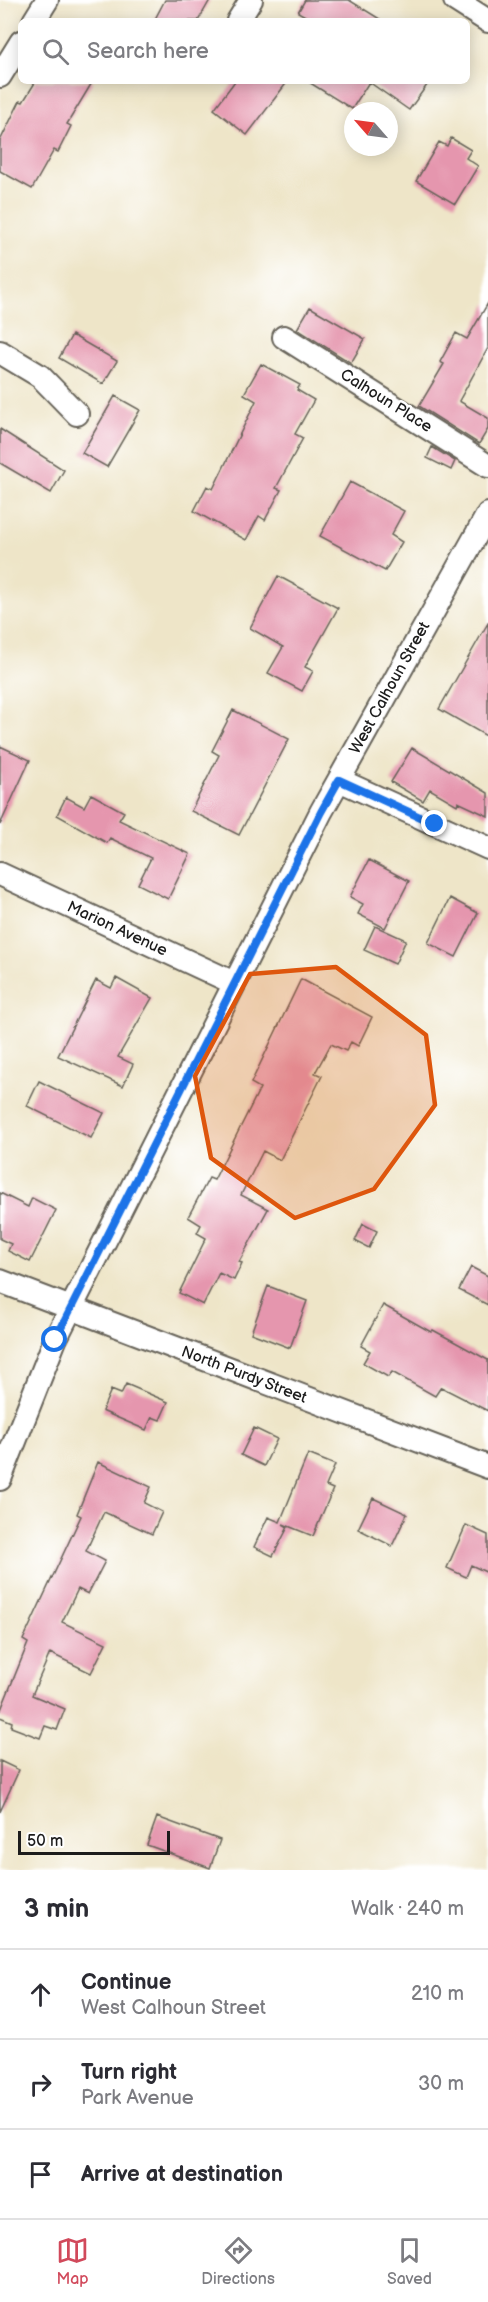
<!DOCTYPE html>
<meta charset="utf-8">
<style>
:root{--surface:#fff;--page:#f7f7f7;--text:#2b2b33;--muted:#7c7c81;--line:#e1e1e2;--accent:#d1495b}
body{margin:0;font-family:"Balsamiq Sans",sans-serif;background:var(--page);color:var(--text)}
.compass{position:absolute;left:344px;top:102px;width:54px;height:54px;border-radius:50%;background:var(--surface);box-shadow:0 3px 15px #0003;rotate:298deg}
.scale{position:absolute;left:18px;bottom:15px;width:152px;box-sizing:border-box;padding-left:6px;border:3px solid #1c1c1c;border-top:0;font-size:16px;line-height:21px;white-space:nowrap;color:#1c1c1c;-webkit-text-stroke:4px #fff;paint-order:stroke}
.stop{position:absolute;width:18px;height:18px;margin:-14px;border:4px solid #1a73e8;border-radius:50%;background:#fff}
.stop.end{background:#1a73e8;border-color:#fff;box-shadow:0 2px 6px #0008}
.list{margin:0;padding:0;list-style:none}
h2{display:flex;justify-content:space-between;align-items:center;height:78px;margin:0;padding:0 24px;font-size:26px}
h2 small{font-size:20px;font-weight:400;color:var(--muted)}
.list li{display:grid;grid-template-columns:39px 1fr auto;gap:18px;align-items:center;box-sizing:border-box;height:90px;padding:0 24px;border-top:2px solid var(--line)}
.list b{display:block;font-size:22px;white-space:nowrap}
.list p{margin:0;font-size:20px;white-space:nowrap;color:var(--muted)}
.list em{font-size:20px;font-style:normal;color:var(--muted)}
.icon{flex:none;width:33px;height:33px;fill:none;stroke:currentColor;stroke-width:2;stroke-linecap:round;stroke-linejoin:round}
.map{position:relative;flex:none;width:488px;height:1870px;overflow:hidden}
.search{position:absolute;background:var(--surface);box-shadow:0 3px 15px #0003;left:18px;right:18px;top:18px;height:66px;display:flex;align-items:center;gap:15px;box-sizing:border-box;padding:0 21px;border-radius:9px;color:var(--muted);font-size:22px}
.sheet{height:348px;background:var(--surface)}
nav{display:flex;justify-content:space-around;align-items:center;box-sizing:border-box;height:84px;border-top:2px solid var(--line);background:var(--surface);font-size:16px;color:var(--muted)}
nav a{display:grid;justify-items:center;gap:3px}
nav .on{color:var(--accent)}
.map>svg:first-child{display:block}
</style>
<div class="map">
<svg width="488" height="1870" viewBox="0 0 488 1870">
<rect width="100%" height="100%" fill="#fff"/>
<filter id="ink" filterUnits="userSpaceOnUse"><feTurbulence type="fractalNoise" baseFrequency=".0167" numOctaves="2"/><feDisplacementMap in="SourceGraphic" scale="12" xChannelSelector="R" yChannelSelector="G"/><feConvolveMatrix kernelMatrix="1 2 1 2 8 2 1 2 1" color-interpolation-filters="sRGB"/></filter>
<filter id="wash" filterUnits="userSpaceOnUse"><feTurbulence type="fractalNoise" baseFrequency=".008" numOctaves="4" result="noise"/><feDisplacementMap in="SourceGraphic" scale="24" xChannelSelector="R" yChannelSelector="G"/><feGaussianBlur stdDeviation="1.35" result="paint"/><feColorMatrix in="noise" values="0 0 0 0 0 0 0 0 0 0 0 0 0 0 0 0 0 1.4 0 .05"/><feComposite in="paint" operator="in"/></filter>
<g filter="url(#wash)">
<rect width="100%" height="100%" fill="#eee5c8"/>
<g id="blocks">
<path fill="#e596ae" d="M165,0H210L198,21H154Z
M305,0H349L383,21H314L298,12Z
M36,81H93L67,124L71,126L58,152L54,150L32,189L0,171V141L20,101L23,102Z
M235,81H288L247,135L214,109Z
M307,81H430L409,110L369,82L352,109Z
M451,138L471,150L466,158L478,166L455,204L416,181L439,142L447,146Z
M488,303V348L459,401L488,418V429L479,444L419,406L444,364L440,362L456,333L467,339Z
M310,307L365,339L351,363L297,329Z
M72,335L117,361L103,384L59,358Z
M261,364L300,385L297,390L314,400L295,434L303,438L276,488L281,490L265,520L259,516L246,540L194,511L207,486L213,489L256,401L244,394Z
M115,396L140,410L107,467L82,453Z
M0,429L64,470L51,493L0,463Z
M432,447L455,461L451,470L427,458Z
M350,482L404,511L391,535L402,542L385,571L320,536Z
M278,576L338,608L305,667L313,671L302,691L268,673L283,647L250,628Z
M488,623V737L439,709Z
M233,710L289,739L239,835L191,811L219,755L212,751Z
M0,746L30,760L0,825Z
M412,748L488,793V816L458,802L457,805L430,789L423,801L391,782Z
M91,794L124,812L119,820L190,854L168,899L138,884L151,858L110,838L107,843L57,815L66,797L84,807Z
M369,860L409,881L385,928L358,914L363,904L350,897Z
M450,898L478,913L456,957L428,943Z
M375,926L406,940L395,964L364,950Z
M116,978L152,998L118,1057L133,1064L123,1086L58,1056L96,980L111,988Z
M301,979L372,1017L358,1046L351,1042L346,1051L331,1044L315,1073L322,1076L280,1160L263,1151L241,1195L268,1209L239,1262L242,1263L234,1280L219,1273L203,1305L179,1293L206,1238L197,1233L201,1225L188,1217L209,1178L214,1180L260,1088L251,1083Z
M39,1081L104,1113L91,1138L27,1106Z
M0,1193L28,1207L32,1198L56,1210L30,1262L8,1251L11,1244L0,1239Z
M363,1224L377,1231L369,1248L355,1241Z
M471,1267L488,1276V1305L459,1290Z
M268,1286L307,1301L290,1348L251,1333Z
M383,1305L431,1332L433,1330L488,1360V1411L441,1387L435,1396L392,1372L388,1377L363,1363L370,1351L361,1346Z
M126,1384L168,1402L160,1420L152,1417L146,1430L102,1411L111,1390L121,1394Z
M254,1428L277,1439L264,1466L241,1455Z
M308,1454L335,1465L326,1486L333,1489L313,1536L283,1524L288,1527L273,1556L254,1547L268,1517L280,1522Z
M98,1462L151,1487L144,1503L162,1512L152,1534L104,1512L86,1551L105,1561L88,1594L78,1589L62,1622L106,1643L91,1673L50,1653L32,1695L65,1709L57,1730L45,1726L40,1738L11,1727L12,1722L0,1717V1712L28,1643L23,1640L81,1516L77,1514Z
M373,1498L407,1514L392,1546L358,1529Z
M466,1525L488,1535V1573L471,1565L466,1577L447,1568Z
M0,1761L19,1770L0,1812Z
M157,1817L220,1840L210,1868L147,1845Z"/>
</g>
</g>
<g filter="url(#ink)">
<use href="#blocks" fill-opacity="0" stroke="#666258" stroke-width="1.5"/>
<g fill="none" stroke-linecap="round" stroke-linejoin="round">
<defs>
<path id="minor" d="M455,0L488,21
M34,21L47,0
M238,21L251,0
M0,76L21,42
M284,337L488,466
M0,352L40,376L77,414
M339,780L488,848
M0,874L234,983
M0,1281L488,1467
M0,1479L55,1340L321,812L488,514"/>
</defs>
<use href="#minor" stroke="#666258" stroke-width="26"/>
<use href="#minor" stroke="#fff" stroke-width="22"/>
</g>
</g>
<g fill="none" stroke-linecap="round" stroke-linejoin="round" filter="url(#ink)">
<path stroke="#1a73e8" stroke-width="8" d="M55,1340L321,812L339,780L435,824"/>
</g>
<path fill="#de560d" fill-opacity="0.2" stroke="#de560d" stroke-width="4.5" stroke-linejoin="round" d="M336,967L426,1035L435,1105L374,1189L295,1218L211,1158L195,1076L250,974Z"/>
<g text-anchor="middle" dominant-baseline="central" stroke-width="5" stroke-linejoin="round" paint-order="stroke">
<g font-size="16" fill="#1c1c1c" stroke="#fff">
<text transform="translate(386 401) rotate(32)">Calhoun Place</text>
<text transform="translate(390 688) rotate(-61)">West Calhoun Street</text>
<text transform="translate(117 929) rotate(25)">Marion Avenue</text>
<text transform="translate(244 1375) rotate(21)">North Purdy Street</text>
</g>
</g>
</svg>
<svg class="compass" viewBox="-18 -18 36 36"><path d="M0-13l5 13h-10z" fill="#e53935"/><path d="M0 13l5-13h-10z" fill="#7c7c81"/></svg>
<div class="scale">50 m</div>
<div class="stop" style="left:55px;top:1340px"></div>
<div class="stop end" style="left:435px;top:824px"></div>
<div class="search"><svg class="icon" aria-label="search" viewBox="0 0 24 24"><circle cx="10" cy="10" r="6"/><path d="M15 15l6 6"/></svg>Search here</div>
</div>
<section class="sheet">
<h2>3 min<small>Walk · 240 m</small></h2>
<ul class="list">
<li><svg class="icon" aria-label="ahead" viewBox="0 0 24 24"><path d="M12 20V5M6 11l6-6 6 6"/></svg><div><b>Continue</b><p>West Calhoun Street</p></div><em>210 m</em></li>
<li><svg class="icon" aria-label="right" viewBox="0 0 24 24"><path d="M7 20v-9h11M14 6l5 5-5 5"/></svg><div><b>Turn right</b><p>Park Avenue</p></div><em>30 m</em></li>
<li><svg class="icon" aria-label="arrive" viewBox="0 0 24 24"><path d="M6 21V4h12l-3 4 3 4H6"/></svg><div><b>Arrive at destination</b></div></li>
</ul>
</section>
<nav>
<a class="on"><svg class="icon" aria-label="map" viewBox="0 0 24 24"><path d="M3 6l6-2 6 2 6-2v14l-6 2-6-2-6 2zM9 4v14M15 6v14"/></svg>Map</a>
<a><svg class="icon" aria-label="directions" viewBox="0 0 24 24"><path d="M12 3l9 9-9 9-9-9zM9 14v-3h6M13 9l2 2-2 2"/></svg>Directions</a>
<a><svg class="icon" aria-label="saved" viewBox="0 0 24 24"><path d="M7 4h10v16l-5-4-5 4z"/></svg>Saved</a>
</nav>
